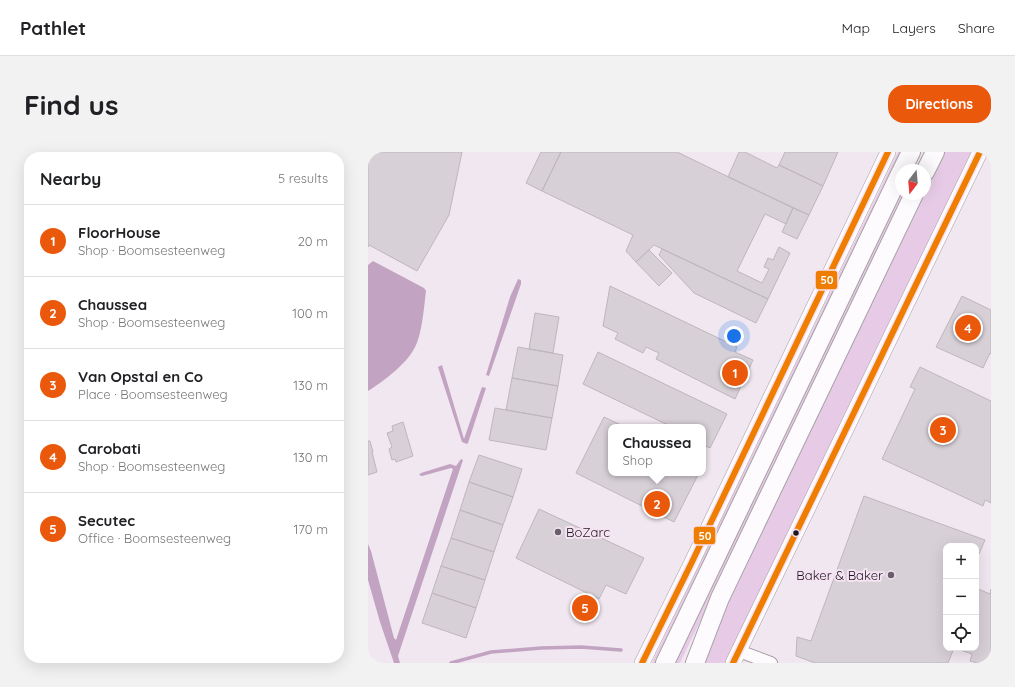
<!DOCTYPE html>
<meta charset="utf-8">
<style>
:root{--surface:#fff;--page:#f2f2f2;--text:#202124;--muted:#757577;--line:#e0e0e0;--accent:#ea580c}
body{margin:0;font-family:Quicksand,sans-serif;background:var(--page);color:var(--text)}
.controls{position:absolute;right:12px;bottom:12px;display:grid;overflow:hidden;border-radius:8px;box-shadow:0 4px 16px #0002}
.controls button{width:36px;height:36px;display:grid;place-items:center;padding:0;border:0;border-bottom:1px solid var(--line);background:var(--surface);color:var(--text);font:20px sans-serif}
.compass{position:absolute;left:527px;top:12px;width:36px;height:36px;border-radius:50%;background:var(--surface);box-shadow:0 4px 16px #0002;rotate:196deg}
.you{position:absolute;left:366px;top:184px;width:14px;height:14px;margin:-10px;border:3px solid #fff;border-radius:50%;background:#1a73e8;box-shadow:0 0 0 6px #1a73e833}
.badge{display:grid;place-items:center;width:26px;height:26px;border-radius:50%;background:var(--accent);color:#fff;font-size:13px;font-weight:700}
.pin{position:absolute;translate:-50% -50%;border:2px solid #fff;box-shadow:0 1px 4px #0006}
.popup{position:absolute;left:240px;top:272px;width:98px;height:52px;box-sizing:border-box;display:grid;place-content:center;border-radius:8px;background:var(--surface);filter:drop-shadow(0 1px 3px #0005);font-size:13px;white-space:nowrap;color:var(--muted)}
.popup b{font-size:15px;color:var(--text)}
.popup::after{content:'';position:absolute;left:50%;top:100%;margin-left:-8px;border:8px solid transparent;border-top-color:var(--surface)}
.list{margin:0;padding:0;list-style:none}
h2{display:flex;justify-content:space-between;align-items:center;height:52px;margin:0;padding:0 16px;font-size:17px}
h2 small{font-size:13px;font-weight:400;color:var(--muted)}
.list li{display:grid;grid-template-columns:26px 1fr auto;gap:12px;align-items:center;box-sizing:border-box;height:72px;padding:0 16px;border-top:1px solid var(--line)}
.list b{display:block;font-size:15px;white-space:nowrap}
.list p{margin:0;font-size:13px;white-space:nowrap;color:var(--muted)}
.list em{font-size:13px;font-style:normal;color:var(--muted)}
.icon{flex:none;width:22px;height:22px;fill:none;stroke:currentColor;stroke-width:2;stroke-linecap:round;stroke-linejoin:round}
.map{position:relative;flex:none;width:623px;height:511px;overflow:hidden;border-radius:16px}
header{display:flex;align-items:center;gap:24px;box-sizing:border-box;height:56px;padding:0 20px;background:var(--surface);border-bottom:1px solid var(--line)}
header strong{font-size:19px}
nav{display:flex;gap:22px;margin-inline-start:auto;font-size:14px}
.intro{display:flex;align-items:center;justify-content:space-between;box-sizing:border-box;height:96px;padding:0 24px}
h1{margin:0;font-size:28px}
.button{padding:10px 18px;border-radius:16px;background:var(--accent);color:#fff;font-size:14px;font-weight:700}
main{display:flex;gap:24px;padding:0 24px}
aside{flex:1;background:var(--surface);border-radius:16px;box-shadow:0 4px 16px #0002}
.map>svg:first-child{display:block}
</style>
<header>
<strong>Pathlet</strong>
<nav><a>Map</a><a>Layers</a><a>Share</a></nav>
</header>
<div class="intro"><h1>Find us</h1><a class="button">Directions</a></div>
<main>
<aside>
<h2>Nearby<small>5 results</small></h2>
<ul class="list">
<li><span class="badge">1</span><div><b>FloorHouse</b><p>Shop · Boomsesteenweg</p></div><em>20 m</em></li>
<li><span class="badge">2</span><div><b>Chaussea</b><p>Shop · Boomsesteenweg</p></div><em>100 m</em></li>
<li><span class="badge">3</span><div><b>Van Opstal en Co</b><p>Place · Boomsesteenweg</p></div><em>130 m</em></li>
<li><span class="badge">4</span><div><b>Carobati</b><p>Shop · Boomsesteenweg</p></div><em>130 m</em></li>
<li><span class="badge">5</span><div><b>Secutec</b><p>Office · Boomsesteenweg</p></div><em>170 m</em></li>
</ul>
</aside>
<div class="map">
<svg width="623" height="511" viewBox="0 0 623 511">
<rect width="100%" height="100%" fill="#f1e7f0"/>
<path fill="#e7cbe6" d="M530,0H535L290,511H284Z
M575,0H604L358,511H337L360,451L555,42H557V38Z
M533,36V42H538L312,511H305Z"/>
<path fill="#c3a3c2" d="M5,109L56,136L58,139C56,155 54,184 46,197C38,212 15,230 0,239V113Z
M150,127L153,128V132L121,224L118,223L142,145Z
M74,213L96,287L114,235L118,236L100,291L99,292L94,290L70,215Z
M93,307L95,308L94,311L30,504L32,511H26L12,470L0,428V392L3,399L26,486L28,488L85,317L83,316L54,324L51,323L53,321L82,312L88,314Z"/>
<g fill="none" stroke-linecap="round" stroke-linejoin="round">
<path stroke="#c3a3c2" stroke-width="3.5" d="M83,511L123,500L173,496L213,495L253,498"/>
</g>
<path fill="#d7d0d7" stroke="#beb6bd" d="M0,0H94L81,63L49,119L1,93L0,95Z
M173,0H193L174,39L158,31Z
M193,0H309L425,56L418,72L397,62L369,119L394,131L401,117L396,115L400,106L405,108L411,95L422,101L400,147L286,93L268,110L258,99L265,83L174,39Z
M371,0H377L409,16L411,13L455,34L441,63L360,25Z
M417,0H470L455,34L411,13Z
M425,56L441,63L429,87L414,80Z
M294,97L400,147L388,171L326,141L291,103Z
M281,98L304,121L291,134L268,110Z
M242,134L369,195L367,200L385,208L367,247L288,207L291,201L278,195L275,201L247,187L250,181L235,174Z
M594,144L623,158V202L622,201L615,216L568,195Z
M167,161L191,165L185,201L161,197Z
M150,195L195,203L190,234L144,226Z
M230,200L359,262L342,296L335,293V275H304L215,232Z
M552,215L623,249V351L617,348L615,354L514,307L547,237L542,235Z
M144,226L190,234L184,266L138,258Z
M127,256L184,266L178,298L121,288Z
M236,265L257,275H243V321H331L306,370L208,321Z
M35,270L45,304L28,310L27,307L24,308L21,297L24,295L19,281L25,279L24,274Z
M0,289H2L5,300H4L9,320L0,323Z
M111,303L154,317L145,345L101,330Z
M101,330L145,345L135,373L92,358Z
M496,344L617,388L608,409V394H578V496H608V436L622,442L623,437V511H609L602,509L604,502L586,496L580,511H447L428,504L429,485L443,489Z
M171,357L276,406L258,442L238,433L231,447L148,406Z
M92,358L135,373L126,400L83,386Z
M83,386L126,400L117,428L73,414Z
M73,414L117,428L108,456L64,441Z
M64,441L108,456L98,486L54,471Z"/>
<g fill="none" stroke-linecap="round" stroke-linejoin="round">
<defs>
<path id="minor" d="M371,499L403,511"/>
<path id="major" d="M274,511L323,412L520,0
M365,511L612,0"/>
<path id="highway" d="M534,18L543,0
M557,20L567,0
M297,511L533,20
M327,511L352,446L546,42"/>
</defs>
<use href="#minor" stroke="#a7a0a6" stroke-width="14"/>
<use href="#major" stroke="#a7a0a6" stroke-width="16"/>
<use href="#highway" stroke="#a7a0a6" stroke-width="20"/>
<use href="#minor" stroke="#fdfbfd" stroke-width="12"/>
<use href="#major" stroke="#fdfbfd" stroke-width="15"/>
<use href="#highway" stroke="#fdfbfd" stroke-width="18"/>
<defs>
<path id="bus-1" d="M274,511L323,412L520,0
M365,511L612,0"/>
</defs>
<use href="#bus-1" stroke="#f5e3f4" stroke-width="9"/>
<use href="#bus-1" stroke="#ef7d00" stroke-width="6"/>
</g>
<g fill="#686068" stroke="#f5e3f4" stroke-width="1.5">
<circle cx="190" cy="380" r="4"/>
<circle cx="523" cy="423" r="4"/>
</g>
<circle fill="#1e181e" stroke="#f5e3f4" stroke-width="1.5" cx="428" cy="381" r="3.5"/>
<g text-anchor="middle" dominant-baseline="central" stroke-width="4" stroke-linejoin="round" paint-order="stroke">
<g font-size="13" fill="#1e181e" stroke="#f5e3f4" text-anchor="start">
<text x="198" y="380">BoZarc</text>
<text x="515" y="423" text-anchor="end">Baker &amp; Baker</text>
</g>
</g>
<g stroke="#f5e3f4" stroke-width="1.5">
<rect x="447" y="118" width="23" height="20" rx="4" fill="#ef7d00"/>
<rect x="325" y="374" width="23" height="19" rx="4" fill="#ef7d00"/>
</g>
<g font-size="11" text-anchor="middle" font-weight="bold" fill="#fff">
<text x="459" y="132">50</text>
<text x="337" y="388">50</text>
</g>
</svg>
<div class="controls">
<button>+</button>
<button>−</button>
<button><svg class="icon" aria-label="locate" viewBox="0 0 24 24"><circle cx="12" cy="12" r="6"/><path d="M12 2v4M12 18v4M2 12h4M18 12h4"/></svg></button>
</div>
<svg class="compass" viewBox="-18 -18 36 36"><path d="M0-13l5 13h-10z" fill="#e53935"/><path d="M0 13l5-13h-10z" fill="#757577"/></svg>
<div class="you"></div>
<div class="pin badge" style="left:367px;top:221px">1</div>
<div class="pin badge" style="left:289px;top:352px">2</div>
<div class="popup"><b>Chaussea</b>Shop</div>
<div class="pin badge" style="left:575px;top:278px">3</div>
<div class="pin badge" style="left:600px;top:176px">4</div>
<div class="pin badge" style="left:217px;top:456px">5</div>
</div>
</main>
